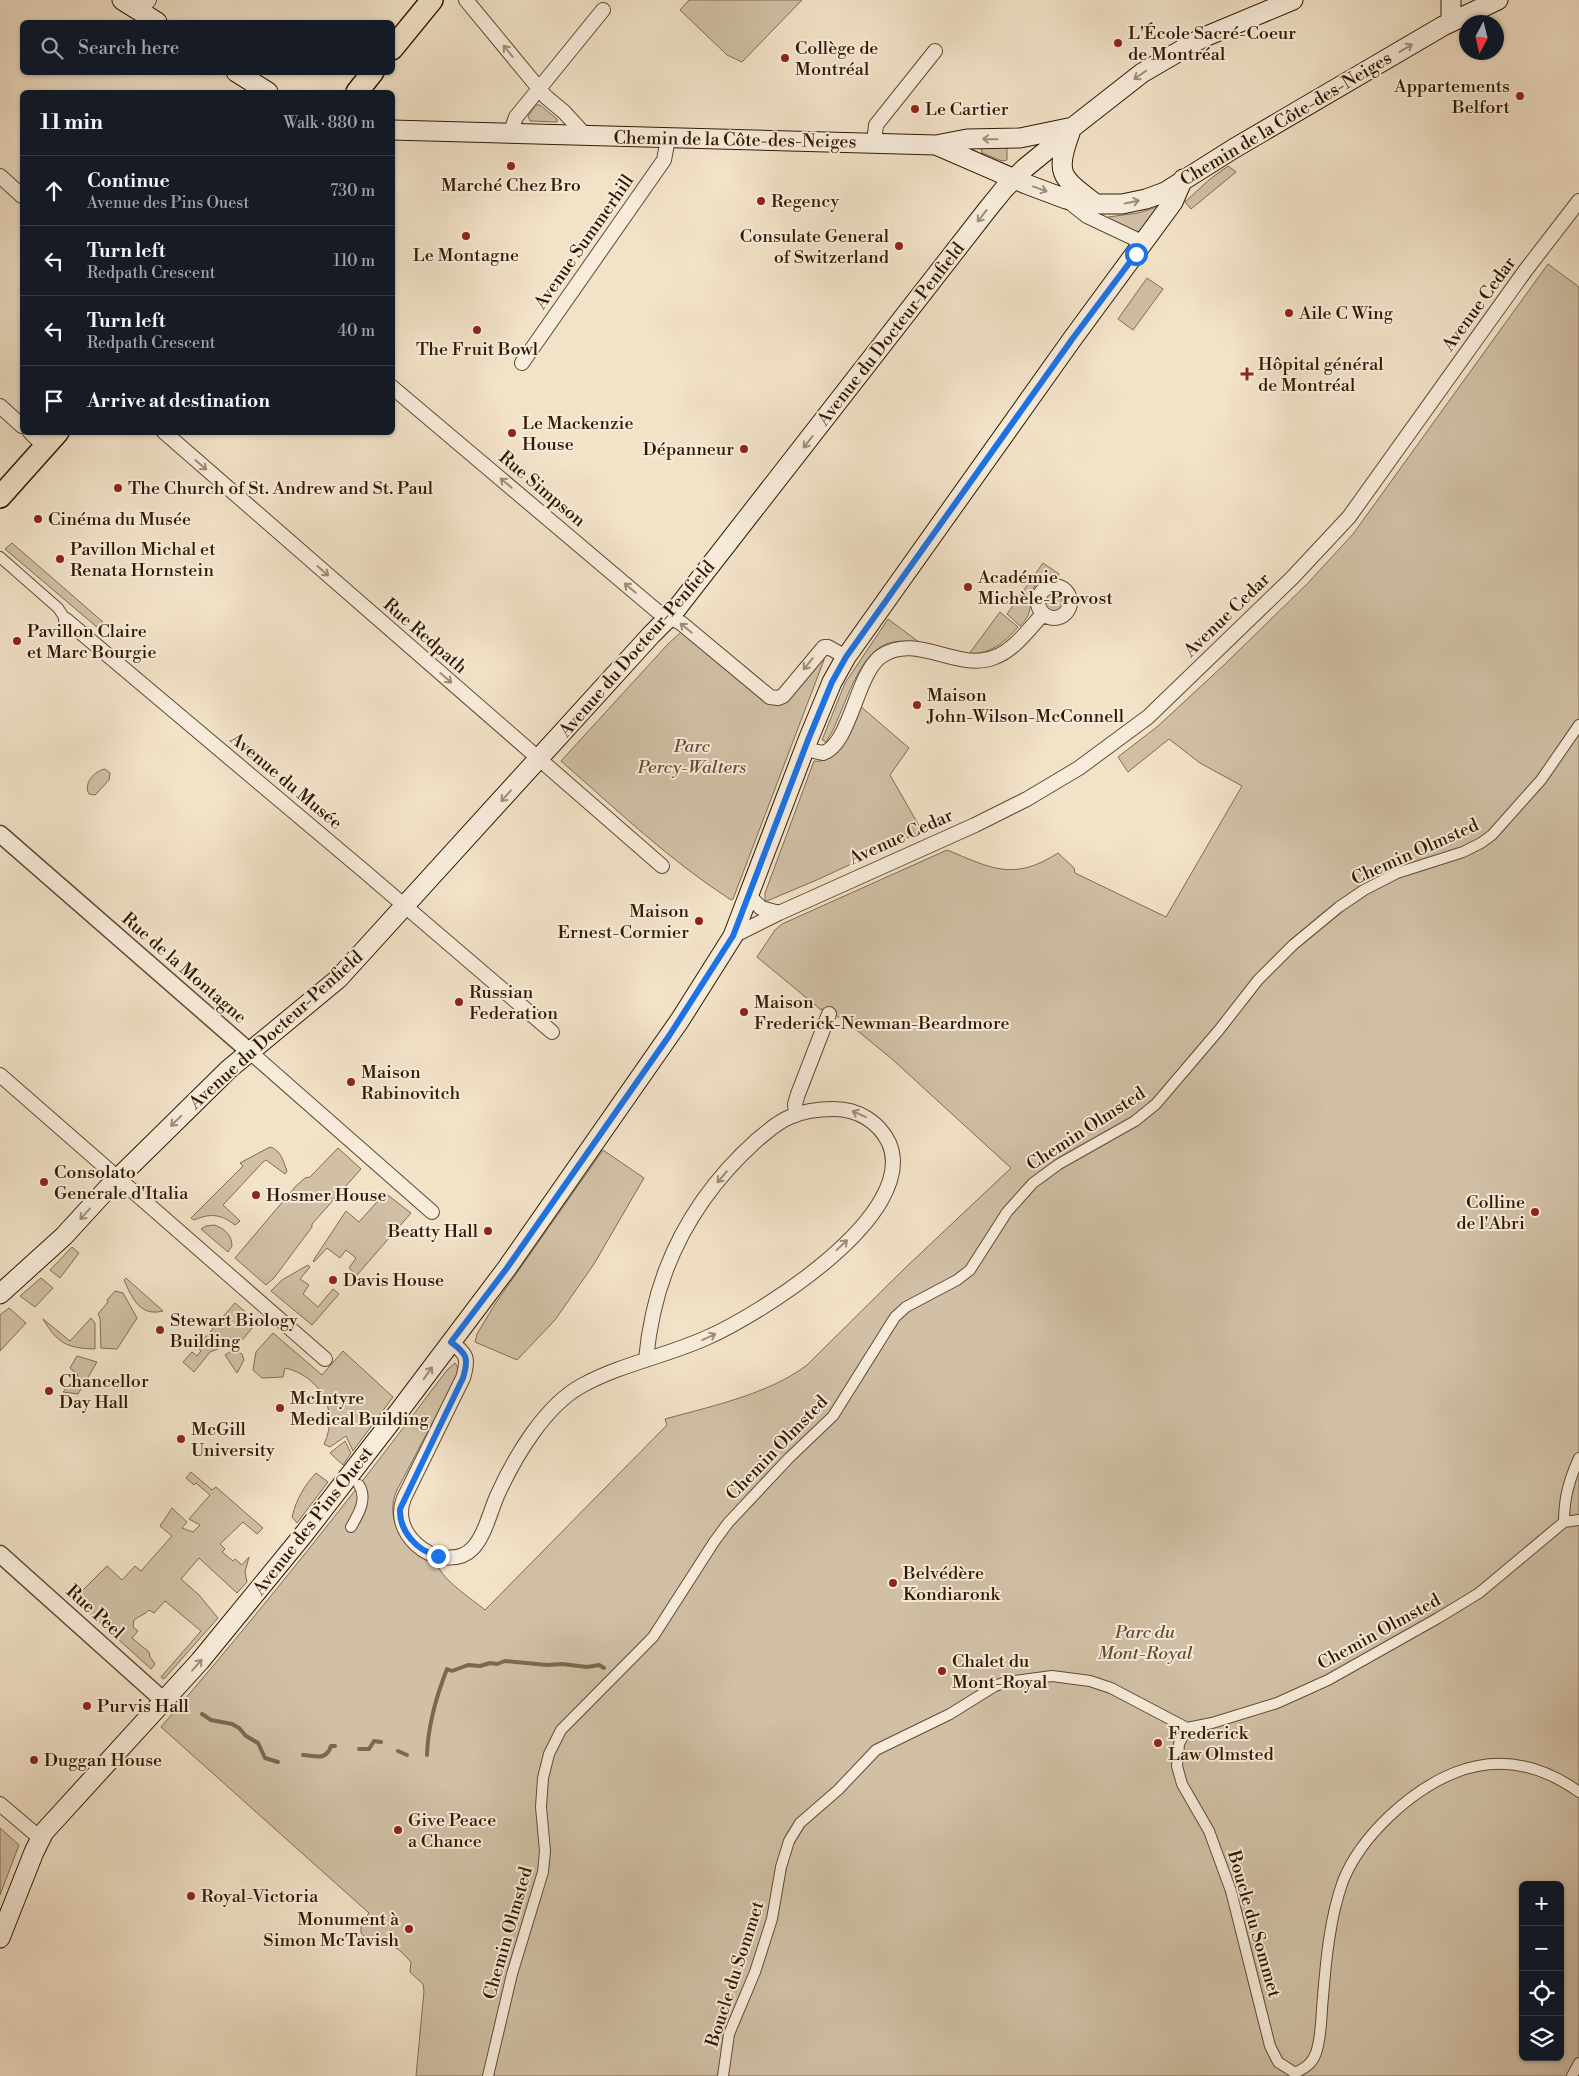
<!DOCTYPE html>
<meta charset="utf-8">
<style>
:root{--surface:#171b24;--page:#20242c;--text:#f1f3f6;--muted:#9ea1a6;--line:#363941}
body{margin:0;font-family:"Libre Bodoni",serif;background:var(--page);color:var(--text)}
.controls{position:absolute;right:15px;bottom:15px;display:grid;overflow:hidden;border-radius:8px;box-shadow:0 1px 4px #0004}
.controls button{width:45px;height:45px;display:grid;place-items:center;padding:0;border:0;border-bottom:1px solid var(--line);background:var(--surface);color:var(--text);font:25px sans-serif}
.compass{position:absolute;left:1459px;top:15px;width:45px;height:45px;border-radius:50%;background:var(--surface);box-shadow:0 1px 4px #0004;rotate:187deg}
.stop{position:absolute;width:15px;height:15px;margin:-11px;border:4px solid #1a73e8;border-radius:50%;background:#fff}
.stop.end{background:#1a73e8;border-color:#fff;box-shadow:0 1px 5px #0008}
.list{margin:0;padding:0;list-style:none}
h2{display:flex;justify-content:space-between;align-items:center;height:65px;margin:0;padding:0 20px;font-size:21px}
h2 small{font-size:16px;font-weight:400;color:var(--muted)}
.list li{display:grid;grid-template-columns:32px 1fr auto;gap:15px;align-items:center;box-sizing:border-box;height:70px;padding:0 20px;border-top:1px solid var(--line)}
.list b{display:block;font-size:19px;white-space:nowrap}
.list p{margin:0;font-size:16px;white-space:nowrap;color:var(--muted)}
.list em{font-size:16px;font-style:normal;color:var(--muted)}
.icon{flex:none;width:28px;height:28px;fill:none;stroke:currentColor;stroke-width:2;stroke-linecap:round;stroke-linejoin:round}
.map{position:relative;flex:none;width:1579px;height:2076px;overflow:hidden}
.search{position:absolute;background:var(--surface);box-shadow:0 1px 4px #0004;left:20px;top:20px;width:375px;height:55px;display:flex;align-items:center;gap:12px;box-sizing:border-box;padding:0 18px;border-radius:8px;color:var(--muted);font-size:19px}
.panel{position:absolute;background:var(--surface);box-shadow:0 1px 4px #0004;left:20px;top:90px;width:375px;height:345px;border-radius:8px}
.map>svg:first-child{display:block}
</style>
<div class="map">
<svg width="1579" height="2076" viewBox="0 0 1579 2076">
<rect width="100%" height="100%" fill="#f2e2c8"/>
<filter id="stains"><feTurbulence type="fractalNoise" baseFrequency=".004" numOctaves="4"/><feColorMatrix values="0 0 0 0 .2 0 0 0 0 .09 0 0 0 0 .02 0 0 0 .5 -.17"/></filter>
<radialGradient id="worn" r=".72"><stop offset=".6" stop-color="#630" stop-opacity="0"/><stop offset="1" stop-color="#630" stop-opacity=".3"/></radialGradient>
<path fill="#d1c0a6" stroke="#816c53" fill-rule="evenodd" d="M689,0H802L742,62L727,55L680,10Z
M536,105H540L557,119V122L530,121L528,116Z
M981,147H1007V160L1002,161L982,153Z
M1228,166L1236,172L1191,209L1185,202L1210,179Z
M1157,207L1160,209L1140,232L1137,233L1107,220L1108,217L1138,213Z
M1548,264L1579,287V2076H416L424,1991L423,1984L410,1972L411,1962C406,1957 399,1948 392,1946C378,1942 372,1945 361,1933V1926L369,1913L161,1727C262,1610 355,1493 447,1370L455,1363L458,1368L456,1378L397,1490C382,1522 409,1554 438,1565C442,1580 472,1599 485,1610L667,1425L665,1419C712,1406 769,1394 807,1365L904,1269L1011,1168L892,1059L848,1023L831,1012L820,1009L757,957L775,930L782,924L947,850C991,868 1013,882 1058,853L1074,868L1075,873L1166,917L1242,786L1200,763L1169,739L1128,772L1118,757L1158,726L1225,664L1308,583L1353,534ZM1523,1885H1560V2057H1523Z
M1147,278L1163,289L1133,330L1118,319Z
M12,543L103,622L98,628L5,549Z
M1043,563L1059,574L1057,578C1027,578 1035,592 1029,612C1028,617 1024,622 1020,626L1007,614Z
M1043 601a11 11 0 1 1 22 0a11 11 0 1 1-22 0Z
M1000,612L1018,627C1004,643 992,653 969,654Z
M888,619L919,642C908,641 895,640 884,645C858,657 845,706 832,732L826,742L822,740L845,683Z
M681,632L771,704H778L824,658V660L733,899L731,900C669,860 616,809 561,761L668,644Z
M859,705L909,748L890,775L922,831L819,879L767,901L765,900V893L814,761C838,765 850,723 859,705Z
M105,769L110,773L109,780L97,793L95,795L89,794C83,784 94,771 105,769Z
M270,1147C281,1150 283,1161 287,1171L285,1174L266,1160L263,1162L223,1205L240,1221L235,1225C221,1214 210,1213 194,1220L191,1218L243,1166L240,1163Z
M338,1148L361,1169L312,1224V1227L274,1278L266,1285L235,1258L296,1186L305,1178L310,1177Z
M603,1150L644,1178L594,1264L555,1320L517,1360L475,1342L477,1334L495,1304Z
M385,1193L411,1213L357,1275L349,1268L356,1258L346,1250L340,1258L327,1248L314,1262L313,1261L346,1211L359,1222Z
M214,1225C224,1228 232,1235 232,1246L228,1252L201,1229L206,1226Z
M72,1247L79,1253L60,1278L50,1270Z
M308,1265L310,1267L300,1279L309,1285L303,1294L318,1307L333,1289L339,1294L312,1325L271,1291L282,1280Z
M41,1278L53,1288L35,1307L20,1296Z
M126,1278L163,1311C140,1317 132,1298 124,1280Z
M115,1291L123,1293L137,1318L117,1349L101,1348L100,1318L98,1314L108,1302L107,1300Z
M235,1303L257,1322L243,1339L210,1352L194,1372L183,1362L192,1352L197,1356L201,1351L197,1347Z
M9,1308L26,1323L0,1351V1315Z
M91,1318L95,1323V1349C67,1348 58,1344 43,1319L70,1341Z
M273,1333L322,1375L343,1351L393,1397L353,1451L346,1436L330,1447L324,1444C340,1411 320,1376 285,1368L283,1377L262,1378L253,1370L256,1352Z
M233,1350L242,1354L244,1360L237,1373L225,1355Z
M77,1356L97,1362L78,1394L63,1392L78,1375L70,1368Z
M345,1441L351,1453L343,1465L330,1453Z
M191,1472L212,1490L216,1487L263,1528L257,1534L243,1522L220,1544L225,1549L222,1552L233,1561L235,1559L242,1565L249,1557L245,1572L247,1582L237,1593L199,1558L181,1579L199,1595L218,1618L164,1679L161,1677L201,1631L165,1601L154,1613L149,1610C144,1615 139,1616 134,1620L133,1627L138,1631L132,1638L149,1652L150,1657L155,1664L151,1669L74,1599L107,1566L122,1580L135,1566L141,1571L172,1536L160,1526L172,1508L187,1522L182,1528L193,1532L200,1525L189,1519L210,1495L196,1483L194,1485L186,1478Z
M316,1473L328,1482L297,1523L292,1517C296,1500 304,1486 316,1473Z
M0,1828L19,1845L0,1895Z"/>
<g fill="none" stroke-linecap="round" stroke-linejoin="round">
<path stroke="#7d684f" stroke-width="4" d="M202,1714L211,1720L232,1724L239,1728L246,1736L258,1743L265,1758L278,1762
M359,1749H369L374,1741L381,1742
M398,1751L407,1755
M303,1755C316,1756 326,1761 331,1746H335
M427,1755C428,1724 436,1697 447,1669L452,1671L468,1665L480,1666L490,1663L497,1664L505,1661L547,1665L562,1664L587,1667L599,1665L604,1668"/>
<defs>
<path id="pedestrian" d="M0,557L58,608L66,620
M1564,1522L1579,1520
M351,1527C358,1515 368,1499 359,1485
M1187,1728L1212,1723L1277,1703L1328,1680L1438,1618L1479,1593L1564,1522C1564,1498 1569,1480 1579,1458
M488,2076L512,1974L543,1872L545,1851L541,1807L543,1778L549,1754L561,1730L653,1637L714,1542L728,1523L789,1458L833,1416L895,1317L906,1307L957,1280L970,1270L1007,1212L1033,1183L1059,1164L1135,1121L1156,1104L1219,1030L1258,980L1293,945L1339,907L1364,890L1397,873L1463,852L1481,843L1492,835L1541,780L1579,725
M723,2076L729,2034L755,1972L772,1919L781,1867L789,1841L800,1823L838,1790L876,1750L950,1714L995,1686L1006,1682L1052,1676L1090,1681L1111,1688L1187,1728L1179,1744L1178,1756L1177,1766L1182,1784L1209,1831L1231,1891L1270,2046L1278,2062L1295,2073C1305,2068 1312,2064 1316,2053C1322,2035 1321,2015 1323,1997C1326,1959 1330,1917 1343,1881C1361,1836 1410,1791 1454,1773C1499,1755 1540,1764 1579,1792
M1572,2076L1579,2063"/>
<path id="minor" d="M466,0L546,97L564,112L586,136
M140,12L149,0
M510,134L516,117L603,10
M874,143L876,125L935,51
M0,176L22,196
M1068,201L1087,216L1144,243
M522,363L664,160L668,139
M392,387L657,611L681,623L770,697L778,698L783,696L824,647H828L846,657
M0,406L22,426
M30,432L45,447
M164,432L662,866
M1038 602a16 16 0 1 1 32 0a16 16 0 1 1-32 0Z
M66,620L364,871L552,1032
M805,749L823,753C850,745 856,676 880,657C916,631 958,673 995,657C1014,650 1029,629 1043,614
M749,896L761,908L779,913
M733,936L779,913L975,825L1027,799L1079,768L1148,717L1292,578L1349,517L1525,271L1579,201
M250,1052L432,1212
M0,1075L325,1359
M796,1115L795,1104L798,1094L829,1014
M451,1342C467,1354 469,1358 463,1378L404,1498C397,1515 403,1532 416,1544C430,1558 458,1564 473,1548C485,1535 490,1512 497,1496C514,1458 545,1405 583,1385C622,1364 666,1356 706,1338C759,1315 920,1215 889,1143C879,1122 858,1109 834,1109C819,1109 803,1111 790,1117C777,1122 767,1132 757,1140C718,1175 685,1220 666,1270C655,1299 649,1328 646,1359
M0,1804L40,1838"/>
<path id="tertiary" d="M0,834L250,1052
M0,1554L164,1701"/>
<path id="secondary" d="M122,0L157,22
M1451,21V0
M236,72L268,92
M392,130L936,145L1026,184L1066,199L1089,204H1122L1146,199L1165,192L1233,149L1443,26L1498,0
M1070,133C1054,175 1062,178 1096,204
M936,145L967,139L1020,138L1073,127
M0,1294L64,1236L108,1188L229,1069L338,979L651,635L674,612L987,210L1004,189L1025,168L1052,146L1073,127L1142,73L1202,38L1293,0
M0,1938L34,1852L44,1832L200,1661L304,1534L400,1410L507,1268L680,1020L733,936L808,740L832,682L846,657L1073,338L1173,202L1183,179"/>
<path id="primary" d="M392,49L432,0
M357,92L373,72
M0,497L58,432"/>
</defs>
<use href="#pedestrian" stroke="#614a32" stroke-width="12"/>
<use href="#minor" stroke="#614a32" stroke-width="16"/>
<use href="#tertiary" stroke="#614a32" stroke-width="19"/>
<use href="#secondary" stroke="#311800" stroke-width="21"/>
<use href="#primary" stroke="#311800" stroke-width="24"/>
<use href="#pedestrian" stroke="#f7ecdb" stroke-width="10"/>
<use href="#minor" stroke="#f7ecdb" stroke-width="14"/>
<use href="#tertiary" stroke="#f7ecdb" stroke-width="16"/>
<use href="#secondary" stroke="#f7ecdb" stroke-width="19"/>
<use href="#primary" stroke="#f2e2c8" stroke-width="21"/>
</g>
<defs><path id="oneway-shaft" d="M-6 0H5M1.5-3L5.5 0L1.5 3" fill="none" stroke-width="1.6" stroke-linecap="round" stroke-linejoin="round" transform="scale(1.25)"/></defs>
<g stroke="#9e8d78">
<use href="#oneway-shaft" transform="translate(1406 48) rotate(-31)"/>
<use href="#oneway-shaft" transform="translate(508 51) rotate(-129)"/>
<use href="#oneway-shaft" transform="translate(1140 75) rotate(145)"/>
<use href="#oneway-shaft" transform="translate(990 139) rotate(-179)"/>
<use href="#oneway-shaft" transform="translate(1040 189) rotate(20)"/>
<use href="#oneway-shaft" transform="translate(1132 202) rotate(-11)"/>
<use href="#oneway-shaft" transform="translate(982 216) rotate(128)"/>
<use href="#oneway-shaft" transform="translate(808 442) rotate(128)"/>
<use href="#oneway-shaft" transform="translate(201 465) rotate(41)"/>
<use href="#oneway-shaft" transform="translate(506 483) rotate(-140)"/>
<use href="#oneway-shaft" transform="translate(323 571) rotate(41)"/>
<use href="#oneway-shaft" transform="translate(630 588) rotate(-140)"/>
<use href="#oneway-shaft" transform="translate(686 628) rotate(-141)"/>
<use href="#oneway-shaft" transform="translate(808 664) rotate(129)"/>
<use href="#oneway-shaft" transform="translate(446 678) rotate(41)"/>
<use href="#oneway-shaft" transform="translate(506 796) rotate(132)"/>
<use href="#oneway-shaft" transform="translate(859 1114) rotate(-156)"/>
<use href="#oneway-shaft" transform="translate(176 1121) rotate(136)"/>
<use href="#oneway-shaft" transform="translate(722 1177) rotate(130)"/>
<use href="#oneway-shaft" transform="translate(85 1214) rotate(132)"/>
<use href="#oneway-shaft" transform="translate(842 1245) rotate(-43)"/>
<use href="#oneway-shaft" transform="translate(709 1337) rotate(-25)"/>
<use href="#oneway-shaft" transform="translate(428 1373) rotate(-55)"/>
<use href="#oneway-shaft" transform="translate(197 1665) rotate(-49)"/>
</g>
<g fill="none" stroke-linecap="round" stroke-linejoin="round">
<path stroke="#1a73e8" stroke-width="6" d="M438,1556C417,1551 399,1531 400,1509L463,1378C469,1358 467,1354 451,1342L507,1268L669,1036L733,936L808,740L832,682L846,657L1073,338L1136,254"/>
</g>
<g fill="#8f2418" stroke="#f7ecdb" stroke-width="2">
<circle cx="1118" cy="43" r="5"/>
<circle cx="785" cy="58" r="5"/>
<circle cx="1520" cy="96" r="5"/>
<circle cx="915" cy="109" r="5"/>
<circle cx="511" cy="166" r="5"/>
<circle cx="761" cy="201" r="5"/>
<circle cx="466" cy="236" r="5"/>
<circle cx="899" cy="246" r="5"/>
<circle cx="1289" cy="313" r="5"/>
<circle cx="477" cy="330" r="5"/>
<path d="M1244.5 366.5h5v5h5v5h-5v5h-5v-5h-5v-5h5z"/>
<circle cx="512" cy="433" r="5"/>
<circle cx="744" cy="449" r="5"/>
<circle cx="118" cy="488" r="5"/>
<circle cx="38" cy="519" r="5"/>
<circle cx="60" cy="559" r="5"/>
<circle cx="968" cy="587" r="5"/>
<circle cx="17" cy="641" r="5"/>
<circle cx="917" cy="705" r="5"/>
<circle cx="699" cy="921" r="5"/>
<circle cx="459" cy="1002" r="5"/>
<circle cx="744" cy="1012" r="5"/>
<circle cx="351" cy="1082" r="5"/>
<circle cx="44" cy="1182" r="5"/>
<circle cx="256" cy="1195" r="5"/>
<circle cx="1535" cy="1212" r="5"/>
<circle cx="488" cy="1231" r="5"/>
<circle cx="333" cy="1280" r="5"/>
<circle cx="160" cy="1330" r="5"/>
<circle cx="49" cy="1391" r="5"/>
<circle cx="280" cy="1408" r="5"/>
<circle cx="181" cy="1439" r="5"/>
<circle cx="893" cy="1583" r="5"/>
<circle cx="942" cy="1671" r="5"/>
<circle cx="87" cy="1706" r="5"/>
<circle cx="1158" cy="1743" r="5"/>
<circle cx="34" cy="1760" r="5"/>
<circle cx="398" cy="1830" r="5"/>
<circle cx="191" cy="1896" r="5"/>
<circle cx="409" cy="1929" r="5"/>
</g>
<g text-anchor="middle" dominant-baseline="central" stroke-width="4" stroke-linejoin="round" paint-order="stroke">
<g font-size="18" fill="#311800" stroke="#f7ecdb" text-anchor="start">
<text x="1128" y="33">L'École Sacré-Coeur<tspan x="1128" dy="21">de Montréal</tspan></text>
<text x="795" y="48">Collège de<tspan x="795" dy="21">Montréal</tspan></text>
<text x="1510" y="86" text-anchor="end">Appartements<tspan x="1510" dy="21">Belfort</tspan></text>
<text x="925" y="109">Le Cartier</text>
<text x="511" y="185" text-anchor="middle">Marché Chez Bro</text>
<text x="771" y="201">Regency</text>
<text x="889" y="236" text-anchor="end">Consulate General<tspan x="889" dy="21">of Switzerland</tspan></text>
<text x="466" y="255" text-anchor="middle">Le Montagne</text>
<text x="1299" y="313">Aile C Wing</text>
<text x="477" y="349" text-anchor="middle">The Fruit Bowl</text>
<text x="1258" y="364">Hôpital général<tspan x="1258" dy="21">de Montréal</tspan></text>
<text x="522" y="423">Le Mackenzie<tspan x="522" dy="21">House</tspan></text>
<text x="734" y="449" text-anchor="end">Dépanneur</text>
<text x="128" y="488">The Church of St. Andrew and St. Paul</text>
<text x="48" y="519">Cinéma du Musée</text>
<text x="70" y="549">Pavillon Michal et<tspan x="70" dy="21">Renata Hornstein</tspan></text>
<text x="978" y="577">Académie<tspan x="978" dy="21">Michèle-Provost</tspan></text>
<text x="27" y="631">Pavillon Claire<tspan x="27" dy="21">et Marc Bourgie</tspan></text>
<text x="927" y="695">Maison<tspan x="927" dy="21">John-Wilson-McConnell</tspan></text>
<text x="689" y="911" text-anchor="end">Maison<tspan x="689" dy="21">Ernest-Cormier</tspan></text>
<text x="469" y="992">Russian<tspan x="469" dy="21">Federation</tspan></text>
<text x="754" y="1002">Maison<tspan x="754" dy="21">Frederick-Newman-Beardmore</tspan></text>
<text x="361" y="1072">Maison<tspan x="361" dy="21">Rabinovitch</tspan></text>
<text x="54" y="1172">Consolato<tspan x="54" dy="21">Generale d'Italia</tspan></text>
<text x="266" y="1195">Hosmer House</text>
<text x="1525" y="1202" text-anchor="end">Colline<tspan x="1525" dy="21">de l'Abri</tspan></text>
<text x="478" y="1231" text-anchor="end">Beatty Hall</text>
<text x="343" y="1280">Davis House</text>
<text x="170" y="1320">Stewart Biology<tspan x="170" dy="21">Building</tspan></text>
<text x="59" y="1381">Chancellor<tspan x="59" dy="21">Day Hall</tspan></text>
<text x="290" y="1398">McIntyre<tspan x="290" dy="21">Medical Building</tspan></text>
<text x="191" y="1429">McGill<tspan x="191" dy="21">University</tspan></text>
<text x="903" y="1573">Belvédère<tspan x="903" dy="21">Kondiaronk</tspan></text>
<text x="952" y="1661">Chalet du<tspan x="952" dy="21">Mont-Royal</tspan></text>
<text x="97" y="1706">Purvis Hall</text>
<text x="1168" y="1733">Frederick<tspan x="1168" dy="21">Law Olmsted</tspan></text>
<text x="44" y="1760">Duggan House</text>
<text x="408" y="1820">Give Peace<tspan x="408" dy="21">a Chance</tspan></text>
<text x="201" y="1896">Royal-Victoria</text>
<text x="399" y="1919" text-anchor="end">Monument à<tspan x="399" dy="21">Simon McTavish</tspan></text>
</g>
<g font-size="18" fill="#311800" stroke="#f7ecdb">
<text transform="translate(1286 119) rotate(-31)">Chemin de la Côte-des-Neiges</text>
<text transform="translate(735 140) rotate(1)">Chemin de la Côte-des-Neiges</text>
<text transform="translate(584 242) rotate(-55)">Avenue Summerhill</text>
<text transform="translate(1479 304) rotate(-54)">Avenue Cedar</text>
<text transform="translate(891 334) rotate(-52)">Avenue du Docteur-Penfield</text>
<text transform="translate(542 489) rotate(40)">Rue Simpson</text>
<text transform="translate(1227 615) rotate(-44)">Avenue Cedar</text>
<text transform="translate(425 636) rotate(41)">Rue Redpath</text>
<text transform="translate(637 649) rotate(-49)">Avenue du Docteur-Penfield</text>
<text transform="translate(286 781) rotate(40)">Avenue du Musée</text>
<text transform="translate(901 837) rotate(-24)">Avenue Cedar</text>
<text transform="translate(1415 852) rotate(-24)">Chemin Olmsted</text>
<text transform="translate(184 968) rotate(41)">Rue de la Montagne</text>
<text transform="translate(276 1030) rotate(-42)">Avenue du Docteur-Penfield</text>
<text transform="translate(1086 1129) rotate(-33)">Chemin Olmsted</text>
<text transform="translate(777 1448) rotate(-46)">Chemin Olmsted</text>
<text transform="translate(313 1521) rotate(-52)">Avenue des Pins Ouest</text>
<text transform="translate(95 1612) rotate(42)">Rue Peel</text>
<text transform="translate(1379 1632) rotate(-29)">Chemin Olmsted</text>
<text transform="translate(1254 1924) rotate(74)">Boucle du Sommet</text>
<text transform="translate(508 1933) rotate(-74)">Chemin Olmsted</text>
<text transform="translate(735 1974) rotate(-72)">Boucle du Sommet</text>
</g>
<g font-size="18" font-style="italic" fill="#614a32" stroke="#f7ecdb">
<text x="692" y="746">Parc<tspan x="692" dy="21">Percy-Walters</tspan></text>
<text x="1145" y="1632">Parc du<tspan x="1145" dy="21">Mont-Royal</tspan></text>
</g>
</g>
<rect width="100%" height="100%" filter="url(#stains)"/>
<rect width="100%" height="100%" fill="url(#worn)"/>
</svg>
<div class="controls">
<button>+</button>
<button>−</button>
<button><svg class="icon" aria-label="locate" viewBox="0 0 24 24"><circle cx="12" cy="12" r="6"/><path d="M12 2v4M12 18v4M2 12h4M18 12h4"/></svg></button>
<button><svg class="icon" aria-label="layers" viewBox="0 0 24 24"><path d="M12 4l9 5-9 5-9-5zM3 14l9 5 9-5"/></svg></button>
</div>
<svg class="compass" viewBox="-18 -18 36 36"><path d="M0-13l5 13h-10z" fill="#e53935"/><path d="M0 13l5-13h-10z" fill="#9ea1a6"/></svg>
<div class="stop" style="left:1136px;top:254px"></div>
<div class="stop end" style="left:438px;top:1556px"></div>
<div class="search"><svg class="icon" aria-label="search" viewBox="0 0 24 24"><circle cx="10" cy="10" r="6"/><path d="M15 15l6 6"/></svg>Search here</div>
<section class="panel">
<h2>11 min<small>Walk · 880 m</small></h2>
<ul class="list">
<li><svg class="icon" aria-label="ahead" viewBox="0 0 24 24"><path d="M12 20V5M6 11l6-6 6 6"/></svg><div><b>Continue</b><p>Avenue des Pins Ouest</p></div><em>730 m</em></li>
<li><svg class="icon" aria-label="left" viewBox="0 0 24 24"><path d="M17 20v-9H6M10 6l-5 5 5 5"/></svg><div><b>Turn left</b><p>Redpath Crescent</p></div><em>110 m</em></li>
<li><svg class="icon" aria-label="left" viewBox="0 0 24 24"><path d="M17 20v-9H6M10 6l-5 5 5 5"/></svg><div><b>Turn left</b><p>Redpath Crescent</p></div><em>40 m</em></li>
<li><svg class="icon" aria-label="arrive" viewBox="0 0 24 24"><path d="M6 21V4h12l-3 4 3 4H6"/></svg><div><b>Arrive at destination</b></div></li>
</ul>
</section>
</div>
